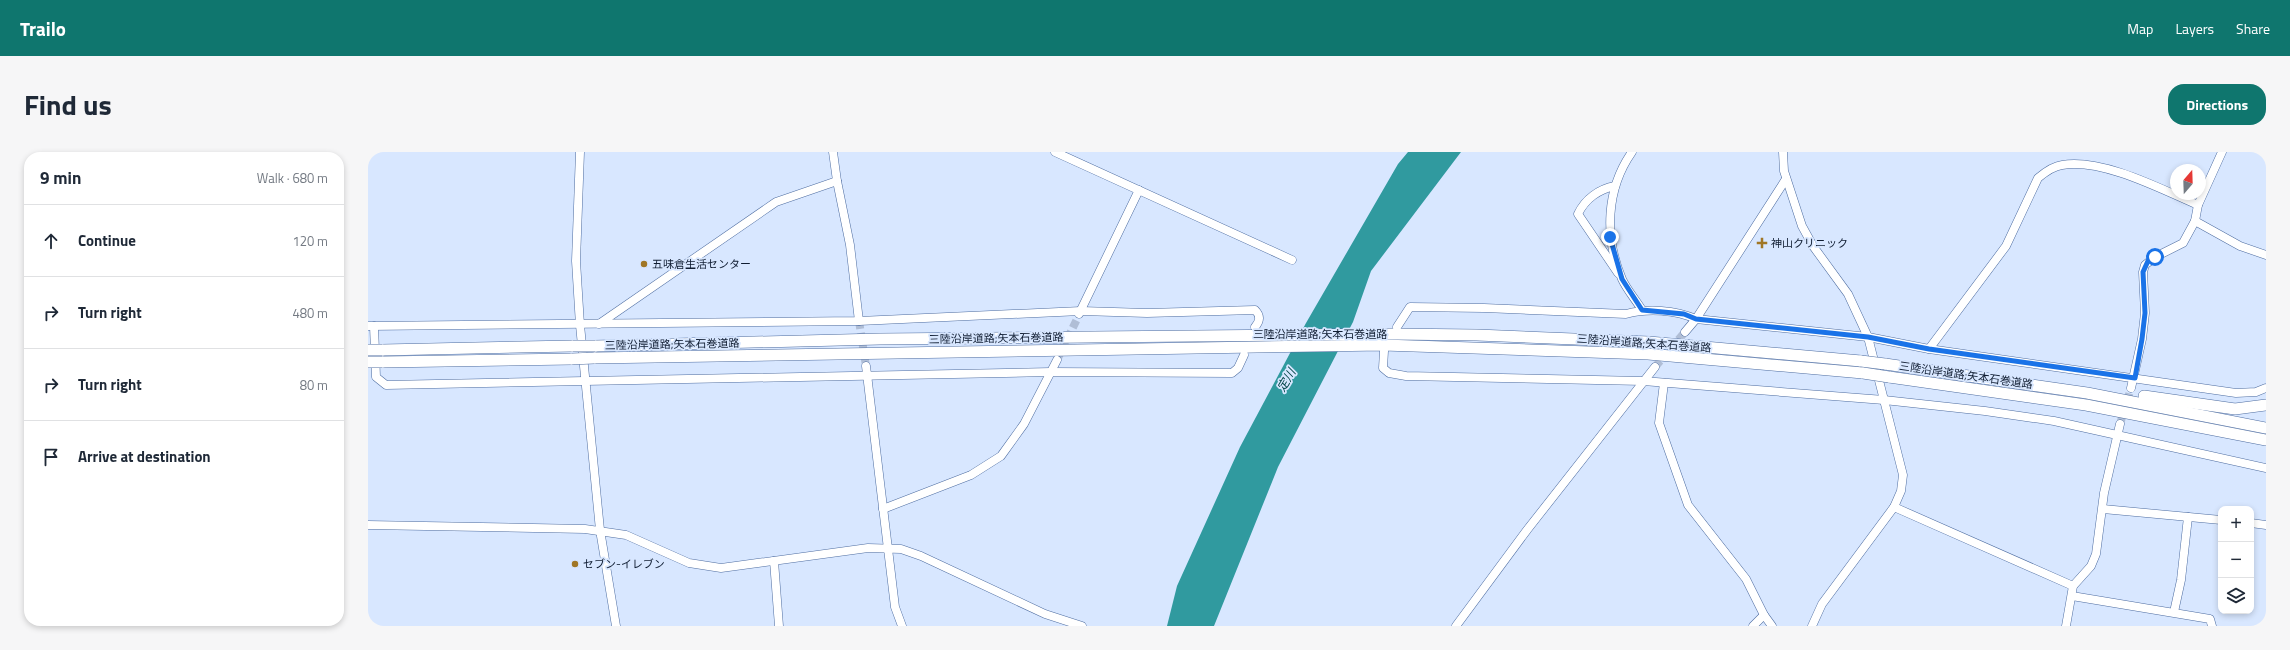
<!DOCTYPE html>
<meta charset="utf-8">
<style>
:root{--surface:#fff;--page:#f6f6f7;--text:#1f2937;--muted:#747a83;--line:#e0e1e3;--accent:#0f766e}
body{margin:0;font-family:"Titillium Web","Noto Sans JP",sans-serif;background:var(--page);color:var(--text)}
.controls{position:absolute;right:12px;bottom:12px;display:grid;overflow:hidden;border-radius:8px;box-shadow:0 2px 6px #0003}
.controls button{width:36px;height:36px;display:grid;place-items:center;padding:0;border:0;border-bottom:1px solid var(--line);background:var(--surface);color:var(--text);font:20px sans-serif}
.compass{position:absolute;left:1802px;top:12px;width:36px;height:36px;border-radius:50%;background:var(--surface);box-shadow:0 2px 6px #0003;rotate:19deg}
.stop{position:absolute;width:12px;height:12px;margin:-9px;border:3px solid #1a73e8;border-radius:50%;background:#fff}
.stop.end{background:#1a73e8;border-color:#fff;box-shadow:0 1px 4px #0008}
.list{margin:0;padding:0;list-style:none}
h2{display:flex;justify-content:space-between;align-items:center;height:52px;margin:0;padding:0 16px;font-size:17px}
h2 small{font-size:13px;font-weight:400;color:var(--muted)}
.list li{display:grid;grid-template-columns:26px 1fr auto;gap:12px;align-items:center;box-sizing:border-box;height:72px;padding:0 16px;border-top:1px solid var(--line)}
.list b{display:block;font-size:15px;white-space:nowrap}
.list em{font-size:13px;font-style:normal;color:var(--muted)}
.icon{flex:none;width:22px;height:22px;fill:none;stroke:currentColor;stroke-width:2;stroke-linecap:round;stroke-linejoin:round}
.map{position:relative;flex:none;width:1898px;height:474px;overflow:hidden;border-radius:16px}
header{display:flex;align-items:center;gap:24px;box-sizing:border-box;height:56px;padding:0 20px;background:var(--accent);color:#fff}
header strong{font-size:19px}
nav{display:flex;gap:22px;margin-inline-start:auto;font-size:14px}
.intro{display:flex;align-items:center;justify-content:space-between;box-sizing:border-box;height:96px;padding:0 24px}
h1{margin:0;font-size:28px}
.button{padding:10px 18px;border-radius:16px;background:var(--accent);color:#fff;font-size:14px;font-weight:700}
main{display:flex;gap:24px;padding:0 24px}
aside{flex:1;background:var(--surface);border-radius:16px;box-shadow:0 2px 6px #0003}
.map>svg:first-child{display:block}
.water{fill:#309a9f}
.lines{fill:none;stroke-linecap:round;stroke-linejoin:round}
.minor-tunnel{stroke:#b0bed6;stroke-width:8;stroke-dasharray:8 4;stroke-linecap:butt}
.minor-casing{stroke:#4e6da1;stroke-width:9}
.highway-casing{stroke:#4e6da1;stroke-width:12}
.minor{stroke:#fff;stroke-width:8}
.highway{stroke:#fff;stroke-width:11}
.highway-bridge-casing{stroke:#4e6da1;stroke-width:12;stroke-linecap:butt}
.highway-bridge{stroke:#fff;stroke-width:11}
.route{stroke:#1a73e8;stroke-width:5}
.poi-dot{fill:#a07625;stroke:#d8e7ff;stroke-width:1.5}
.labels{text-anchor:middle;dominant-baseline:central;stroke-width:3.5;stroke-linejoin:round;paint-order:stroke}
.poi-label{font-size:11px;fill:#0f1c31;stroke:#d8e7ff;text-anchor:start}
.street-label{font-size:11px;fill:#0f1c31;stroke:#d8e7ff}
.water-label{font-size:12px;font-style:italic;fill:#044548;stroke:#d8e7ff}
</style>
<header>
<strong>Trailo</strong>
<nav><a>Map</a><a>Layers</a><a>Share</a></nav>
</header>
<div class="intro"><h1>Find us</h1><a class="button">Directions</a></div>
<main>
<aside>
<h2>9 min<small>Walk · 680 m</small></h2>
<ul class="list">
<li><svg class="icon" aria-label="ahead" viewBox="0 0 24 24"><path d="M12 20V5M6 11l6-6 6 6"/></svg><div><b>Continue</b></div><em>120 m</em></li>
<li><svg class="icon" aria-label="right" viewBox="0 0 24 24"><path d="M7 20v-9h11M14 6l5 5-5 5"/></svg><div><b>Turn right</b></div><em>480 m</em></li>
<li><svg class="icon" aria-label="right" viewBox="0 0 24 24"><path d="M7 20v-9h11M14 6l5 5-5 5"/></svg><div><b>Turn right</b></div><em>80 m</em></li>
<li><svg class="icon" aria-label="arrive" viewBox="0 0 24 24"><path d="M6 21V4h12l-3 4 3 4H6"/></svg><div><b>Arrive at destination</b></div></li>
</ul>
</aside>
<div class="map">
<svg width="1898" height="474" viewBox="0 0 1898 474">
<rect width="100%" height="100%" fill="#d8e7ff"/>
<!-- water -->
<path class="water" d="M1040 0H1093L1003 119 985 170 910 315 846 474H799L809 434 872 295 938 171 1030 12Z"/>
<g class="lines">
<!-- minor-tunnel -->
<g class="minor-tunnel">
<path d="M491 169 498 214"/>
<path d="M689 208 710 165"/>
<path d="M1287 215 1317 180"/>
<path d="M1752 272 1763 236"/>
</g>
<!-- minor casing -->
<g class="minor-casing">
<g id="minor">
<path d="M212 0 208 109 212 173 232 378 248 474"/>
<path d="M465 0 469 29 482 93 491 169"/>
<path d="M687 0 924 108"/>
<path d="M1264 0C1238 37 1236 85 1254 127 1259 138 1268 148 1274 158"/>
<path d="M1415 0 1416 19 1434 74 1445 94 1480 142 1500 185 1535 323 1533 339 1526 355 1454 452 1444 474"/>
<path d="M1247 34C1231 37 1217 47 1210 62L1250 121"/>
<path d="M1827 69 1830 53 1854 0"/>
<path d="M711 162 771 38"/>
<path d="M231 172 408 50 469 29"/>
<path d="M0 174 491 169 713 159 779 161 887 158C893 164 892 169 887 175"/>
<path d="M6 174 8 225 18 233 683 220 864 221 870 216 876 203"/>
<path d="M1029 175 1042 155 1116 156 1258 162C1280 156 1307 158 1328 167L1500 185 1561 197 1868 241 1888 240 1898 236"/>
<path d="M1317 180 1328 167 1418 27"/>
<path d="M1561 197 1638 94 1670 26C1676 21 1686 14 1694 13 1734 6 1793 37 1830 53"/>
<path d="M1016 199 1015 216 1021 221 1038 224 1275 229 1516 248 1617 259 1686 269 1898 316"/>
<path d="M498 214 527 455 534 474"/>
<path d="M1296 231 1291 271 1320 353 1378 427 1396 463 1404 474"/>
<path d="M1763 236 1774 187 1777 161 1775 120 1777 113 1787 105 1815 91 1827 69 1872 94 1898 103"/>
<path d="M1526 355 1705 434"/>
<path d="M515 357 603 323 633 304 656 272 689 208"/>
<path d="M1735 357 1853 368"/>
<path d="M1883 371 1898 373"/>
<path d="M0 373 217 377 258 383 321 411 353 416 500 396 533 397 553 404 677 462 714 474"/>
<path d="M406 409 411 474"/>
<path d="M1704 444 1842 467 1844 474"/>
<path d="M1806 460 1813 428 1820 365"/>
<path d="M1088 474 1159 378 1287 215"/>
<path d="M1385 474 1396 463"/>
<path d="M1698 474 1705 434 1723 414 1728 402 1736 341 1752 272"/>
<path d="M1898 474V473"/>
</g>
</g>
<!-- highway casing -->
<g class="highway-casing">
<g id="highway">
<path d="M227 194 512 187 1022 182 1109 183 1281 190 1493 209"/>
<path d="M14 198 205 194"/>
<path d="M226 206 1015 193 1280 202 1495 221"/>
<path d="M14 210 204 207"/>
<path d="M1517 212 1719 241 1898 276"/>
<path d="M1521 225 1718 253 1898 288"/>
<path d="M1776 244 1867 257 1898 253"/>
</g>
</g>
<!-- minor -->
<use href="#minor" class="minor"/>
<!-- highway -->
<use href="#highway" class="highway"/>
<!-- highway-bridge casing -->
<g class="highway-bridge-casing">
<g id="highway-bridge">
<path d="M205 194H227"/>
<path d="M0 198H14"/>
<path d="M204 207 226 206"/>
<path d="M1493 209 1517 212"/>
<path d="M0 210H14"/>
<path d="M1495 221 1521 225"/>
</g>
</g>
<!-- highway-bridge -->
<use href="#highway-bridge" class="highway-bridge"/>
</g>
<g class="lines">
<!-- route -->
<path class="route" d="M1242 85 1254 127 1274 158 1316 162 1328 167 1500 185 1561 197 1767 226 1774 187 1777 161 1775 120 1780 109 1787 105"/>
</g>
<!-- markers -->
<g class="poi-dot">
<path d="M1392 85h4v4h4v4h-4v4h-4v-4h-4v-4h4z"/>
<circle cx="276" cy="112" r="4"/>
<circle cx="207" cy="412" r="4"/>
</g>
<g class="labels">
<!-- poi labels -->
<g class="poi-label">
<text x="1403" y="91">神山クリニック</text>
<text x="284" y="112">五味倉生活センター</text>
<text x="215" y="412">セブン-イレブン</text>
</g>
<!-- street labels -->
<g class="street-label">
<text x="952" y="182">三陸沿岸道路;矢本石巻道路</text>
<text transform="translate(628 186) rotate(-1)">三陸沿岸道路;矢本石巻道路</text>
<text transform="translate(1276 191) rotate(4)">三陸沿岸道路;矢本石巻道路</text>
<text transform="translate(304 192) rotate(-1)">三陸沿岸道路;矢本石巻道路</text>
<text transform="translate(1598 223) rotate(8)">三陸沿岸道路;矢本石巻道路</text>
</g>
<!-- water labels -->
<g class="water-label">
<text transform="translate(918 228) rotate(-59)">定川</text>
</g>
</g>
</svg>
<div class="controls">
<button>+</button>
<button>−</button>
<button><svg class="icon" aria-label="layers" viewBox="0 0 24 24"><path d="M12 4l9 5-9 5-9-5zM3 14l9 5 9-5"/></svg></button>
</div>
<svg class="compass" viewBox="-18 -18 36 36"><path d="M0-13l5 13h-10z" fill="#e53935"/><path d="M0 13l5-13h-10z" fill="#747a83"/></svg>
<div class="stop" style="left:1787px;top:105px"></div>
<div class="stop end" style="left:1242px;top:85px"></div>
</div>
</main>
